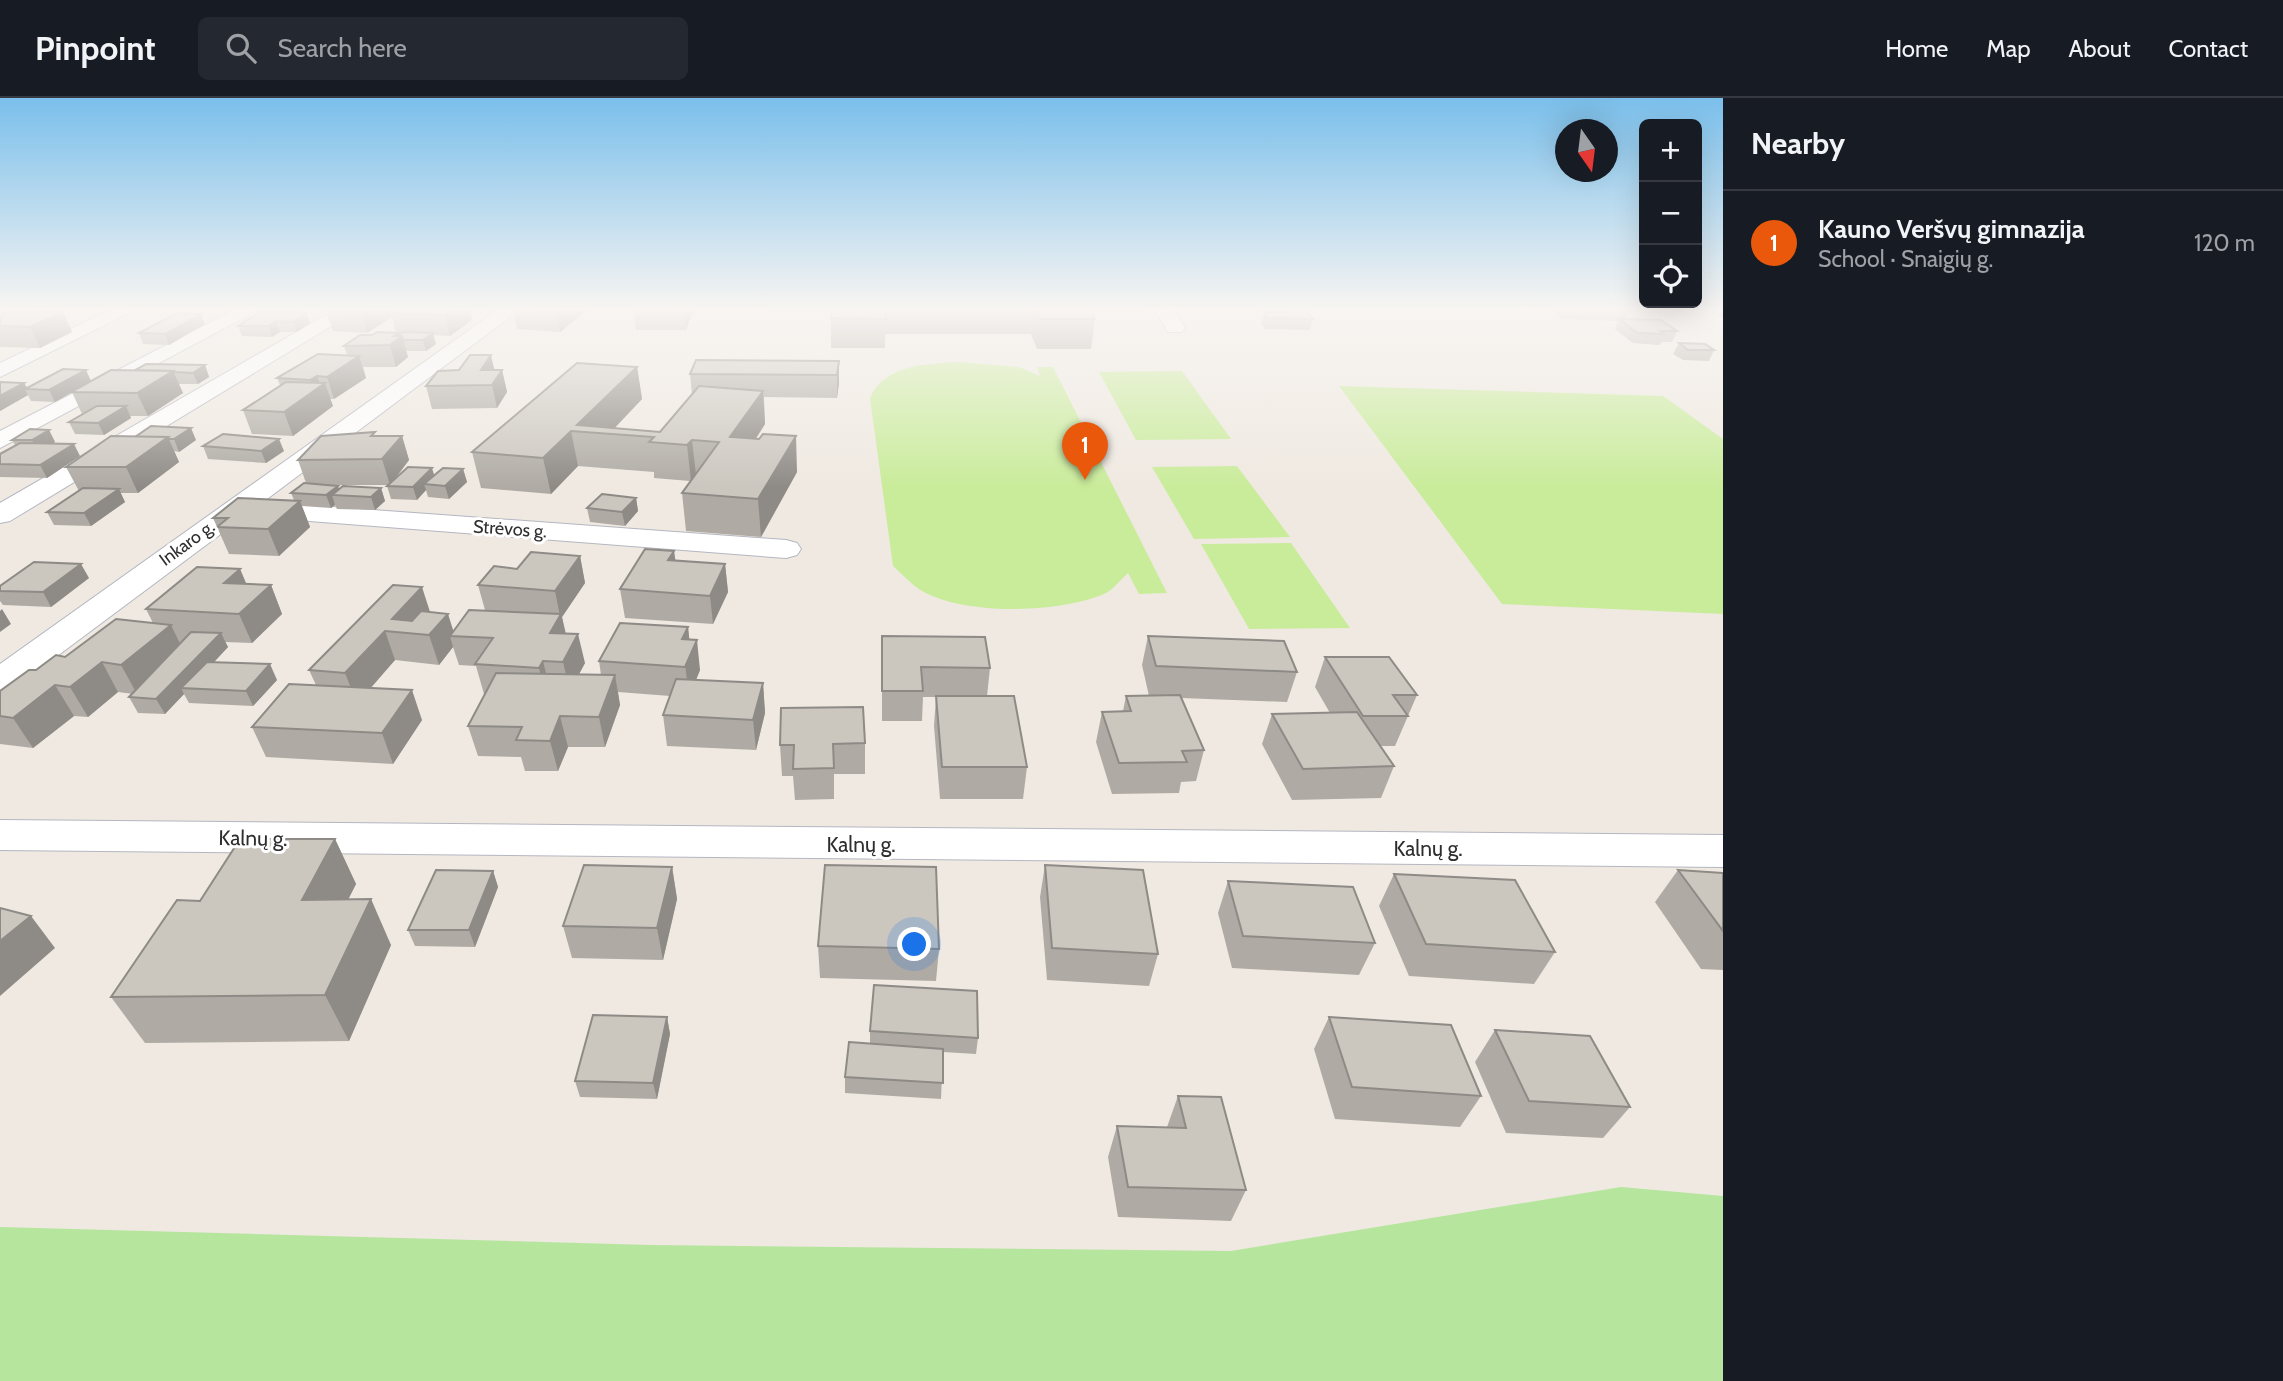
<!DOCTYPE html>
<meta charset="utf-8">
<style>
:root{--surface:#171b24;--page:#242831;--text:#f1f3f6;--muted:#9ea1a6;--line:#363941;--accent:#ea580c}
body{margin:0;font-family:Cabin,sans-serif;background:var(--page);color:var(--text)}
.controls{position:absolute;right:21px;top:21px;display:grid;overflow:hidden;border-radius:10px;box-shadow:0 7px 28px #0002}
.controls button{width:63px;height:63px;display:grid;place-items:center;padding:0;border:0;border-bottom:2px solid var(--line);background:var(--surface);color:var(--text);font:35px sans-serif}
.compass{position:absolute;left:1555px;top:21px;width:63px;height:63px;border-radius:50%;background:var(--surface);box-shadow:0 7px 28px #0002;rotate:166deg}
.you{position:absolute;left:915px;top:847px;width:24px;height:24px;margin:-18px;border:5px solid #fff;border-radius:50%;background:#1a73e8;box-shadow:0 0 0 10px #1a73e833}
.badge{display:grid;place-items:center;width:46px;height:46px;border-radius:50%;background:var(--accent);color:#fff;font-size:23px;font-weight:700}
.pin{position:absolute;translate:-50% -58px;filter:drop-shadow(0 2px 4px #0008)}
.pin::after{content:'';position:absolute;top:37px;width:24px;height:21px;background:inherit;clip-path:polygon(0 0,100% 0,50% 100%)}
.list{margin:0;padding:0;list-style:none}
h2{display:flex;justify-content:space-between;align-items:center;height:91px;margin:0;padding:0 28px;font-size:30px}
h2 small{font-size:23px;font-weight:400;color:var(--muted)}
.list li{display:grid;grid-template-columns:46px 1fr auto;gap:21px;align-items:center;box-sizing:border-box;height:105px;padding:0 28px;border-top:2px solid var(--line)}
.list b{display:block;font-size:26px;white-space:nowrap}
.list p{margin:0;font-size:23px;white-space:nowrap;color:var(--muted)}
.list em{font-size:23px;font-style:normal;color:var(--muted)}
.icon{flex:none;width:38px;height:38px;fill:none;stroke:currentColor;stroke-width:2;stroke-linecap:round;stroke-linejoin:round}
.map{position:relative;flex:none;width:1723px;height:1283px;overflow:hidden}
header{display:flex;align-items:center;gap:42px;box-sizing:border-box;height:98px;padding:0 35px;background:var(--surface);border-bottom:2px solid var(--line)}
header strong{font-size:33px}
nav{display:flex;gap:38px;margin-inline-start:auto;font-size:24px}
.search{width:490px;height:63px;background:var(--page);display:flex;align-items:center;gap:18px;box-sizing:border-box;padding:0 24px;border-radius:10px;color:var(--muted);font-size:26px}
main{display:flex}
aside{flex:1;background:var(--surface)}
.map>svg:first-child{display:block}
.green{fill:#b6e59e}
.pitch{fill:#c9ec9a}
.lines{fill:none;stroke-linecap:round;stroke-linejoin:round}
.street-casing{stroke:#b4b7c1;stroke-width:2}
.street{fill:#fff;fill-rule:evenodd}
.wall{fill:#afaba4}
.shaded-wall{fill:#8e8b86}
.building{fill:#cbc7bf;stroke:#8e8b86;stroke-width:2}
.labels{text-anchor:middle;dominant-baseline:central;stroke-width:6;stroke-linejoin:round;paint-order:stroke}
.far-street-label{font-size:18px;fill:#2e2e2e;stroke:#fff}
.street-label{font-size:21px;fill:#2e2e2e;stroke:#fff}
</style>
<header>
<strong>Pinpoint</strong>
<div class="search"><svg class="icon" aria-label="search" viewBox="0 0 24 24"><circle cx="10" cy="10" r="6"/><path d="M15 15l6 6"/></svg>Search here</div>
<nav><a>Home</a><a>Map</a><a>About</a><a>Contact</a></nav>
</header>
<main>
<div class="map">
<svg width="1723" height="1283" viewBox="0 0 1723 1283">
<rect width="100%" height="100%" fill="#efe9e1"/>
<!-- green -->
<path class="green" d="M1621 1089 1723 1098V1283H0V1129L651 1147 1231 1153Z"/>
<!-- pitch -->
<g class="pitch">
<path d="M959 264 1019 269 1040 278 1037 269H1053L1167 495 1139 496 1128 475C1121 481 1113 492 1104 496 1059 515 966 518 922 493 912 487 902 476 893 468L870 300C885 266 926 266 959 264Z"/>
<path d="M1182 273 1231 341 1136 342 1099 274Z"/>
<path d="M1339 288 1663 298 1723 341V516L1502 506Z"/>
<path d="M1237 368 1290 439 1194 441 1152 369Z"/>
<path d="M1291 445 1350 530 1249 531 1201 446Z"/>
</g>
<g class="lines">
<!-- street casing -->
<g class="street-casing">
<g id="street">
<path d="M114 210H139L0 279V265Z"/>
<path d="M238 210H262L0 350V333Z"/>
<path d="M338 210H361L10 423 0 425V405Z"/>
<path d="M500 210H522L263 404 786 442 797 445 801 451 797 457 786 460 245 418 13 591 0 594V566Z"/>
<path d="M1154 210H1173L1185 230 1182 234H1168Z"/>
<path d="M0 722 1723 737V769L0 752Z"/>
</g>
</g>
<!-- street -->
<use href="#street" class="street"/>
</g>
<!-- wall -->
<g class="wall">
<path d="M0 210H49L50 212 46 213 63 214 72 234 40 250 0 249V217L3 216Z"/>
<path d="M331 210H393L394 213 398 210H469L472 222 450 238 433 237 436 246 426 253H406L408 259 396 269H363L366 280 334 301H330L333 308 293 338 252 336 243 312 280 287 277 280 347 257 344 248 396 235 392 219 367 235 333 233 326 213Z"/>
<path d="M634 210H694L686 232H636L633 212Z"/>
<path d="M762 210H1139L1138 213H1091L1095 221 1091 251H1037L1031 236H885V250H831V213L763 212Z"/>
<path d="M1282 210 1313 221 1310 232 1265 231 1261 225 1264 214 1281 215Z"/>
<path d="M1550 210H1629L1625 221 1677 233 1672 244H1661L1660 247 1633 245 1615 231 1618 223 1562 221Z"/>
<path d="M1703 210H1723V219H1718Z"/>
<path d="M513 211 587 212 560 234 517 231Z"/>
<path d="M306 215 310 225 297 234H280L272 239 242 238 238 228Z"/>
<path d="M205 226 169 247 143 246 139 235Z"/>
<path d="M1679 245 1714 252 1709 263 1683 262 1673 256Z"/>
<path d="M839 263V285L837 300 764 299 765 326 756 341 797 374 761 439 686 433 682 395 690 383 654 380V374L578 368 551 396 481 390 472 354 637 269 642 301 614 330 660 334 692 296 690 276Z"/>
<path d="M205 267 209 279 198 286H179L183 295 148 318H130L131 320 104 337 75 336 69 324 82 316 72 294 55 304 31 303 28 297 0 313V284L27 290 91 283 135 272Z"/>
<path d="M495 272H502L507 294 497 310 432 311 426 288Z"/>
<path d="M49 332 55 344 53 345 80 358 47 380 0 379V356L15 347 12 342Z"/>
<path d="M111 338 196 342 179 354 174 353 179 364 138 395H120L125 404 91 428 54 427 47 414 79 393 66 369Z"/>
<path d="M376 338H402L409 362 395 381 435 377 463 371 467 384 449 401 428 399 426 392 417 402 391 401 387 388 389 387H329L339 391 381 390 385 403 375 412 337 411 335 407 331 410 302 408 310 429 279 458 229 456 213 420 294 402 291 395 306 385 298 362Z"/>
<path d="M203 348 284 353 266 365 208 361Z"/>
<path d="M636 400 638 413 625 428 590 424 587 410Z"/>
<path d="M674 453 675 463 725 466 728 494 713 526 625 520 620 491Z"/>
<path d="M580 458 585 485 562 519 565 535 585 565 579 576 601 577 599 563 688 529 689 542 700 572 696 582 763 585 765 615 756 652 667 648 663 617 670 598 618 594 620 607 605 649H568L558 673H525L521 659 478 658 468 628 485 596H484L476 568 459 567 453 549 439 567 395 562 371 590 422 622 393 666 266 659 252 629 316 587 309 572 393 487 453 533 485 512 478 487 517 471Z"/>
<path d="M240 471 246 486 271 487 282 516 252 545 225 544 228 549 214 564 277 582 253 608 189 605 184 596 165 616 138 615 129 599 133 596 118 594 88 619 74 618 33 650 0 646V593L36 572 65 559 153 525 146 511Z"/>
<path d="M89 480 51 509 3 507 0 503V488Z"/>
<path d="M882 538 990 570 987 598 1027 669 1023 701H940L934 628 936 599H923L922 623H882Z"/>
<path d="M1148 538 1297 574 1287 604 1181 600 1204 652 1196 683 1181 684 1179 695 1112 696 1096 644 1102 614 1123 613 1126 598H1149L1142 567Z"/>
<path d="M1325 559 1417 597 1395 648H1380L1394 668 1381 700 1292 702 1262 646 1272 616 1330 615 1315 589Z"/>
<path d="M865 645V676H834V701L795 702 793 678H782L780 647Z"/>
<path d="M335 741 356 786 348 801 391 847 349 943 145 945 111 899 200 803Z"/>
<path d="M1045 767 1158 856 1149 888 1047 882 1040 799Z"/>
<path d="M672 769 677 801 663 862 572 860 563 828Z"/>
<path d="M1678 772 1723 775V872L1701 871 1655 804Z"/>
<path d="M493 773 498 789 475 849 415 848 408 832Z"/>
<path d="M1394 776 1555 854 1534 886 1409 878 1379 808Z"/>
<path d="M1228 783 1375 845 1359 877 1232 870 1218 815Z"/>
<path d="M818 848 939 851 936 883 820 880Z"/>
<path d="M667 919 670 936 657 1001 580 999 575 983Z"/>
<path d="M1329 919 1481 998 1460 1029 1335 1021 1314 951Z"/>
<path d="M1495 932 1630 1009 1603 1040 1506 1035 1475 964Z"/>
<path d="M870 933 978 940 976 956 943 954 941 1001 845 995V979L870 946Z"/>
<path d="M1178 998 1246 1092 1231 1123 1118 1119 1108 1059 1117 1028 1167 1029Z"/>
</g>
<!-- shaded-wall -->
<g class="shaded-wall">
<path d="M28 210H49L50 212 32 219Z"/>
<path d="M368 210H393L394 215H391L392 219 367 235 361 214Z"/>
<path d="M454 210H469L472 222 450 238 445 217Z"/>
<path d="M561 210H587V212L560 234 556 214Z"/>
<path d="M684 210H694L686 232 684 212Z"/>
<path d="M63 214 72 234 40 250 30 229Z"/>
<path d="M306 215 310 225 297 234 293 224Z"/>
<path d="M201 216 205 226 169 247 165 236Z"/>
<path d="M276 223 280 234 272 239 269 228Z"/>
<path d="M399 235 400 240 402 238 408 259 396 269 390 247 394 238Z"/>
<path d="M433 235 436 246 426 253 423 242Z"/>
<path d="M491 257 496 279 481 272Z"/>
<path d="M359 258 366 280 334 301 327 279Z"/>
<path d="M839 263V285L837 300V277Z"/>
<path d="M205 267 209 279 198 286 193 275Z"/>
<path d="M637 269 642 301 609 336 577 327Z"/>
<path d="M86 272 91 283 55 304 49 292Z"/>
<path d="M502 272 507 294 497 310 492 287Z"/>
<path d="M173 273 183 295 148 318 137 295Z"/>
<path d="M317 278 321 288 325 285 333 308 293 338 284 314 314 293 310 282Z"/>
<path d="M24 285 28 291H25L28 297 0 313V298Z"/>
<path d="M763 293 765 326 733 374 730 339Z"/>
<path d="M126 308 131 320 104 337 98 325Z"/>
<path d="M191 330 196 342 179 354 174 341Z"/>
<path d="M49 332 55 344 38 355 32 342Z"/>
<path d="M571 333 578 368 551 396 543 360Z"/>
<path d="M402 338 409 362 390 387 382 361Z"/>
<path d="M796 338 797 374 761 439 758 401Z"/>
<path d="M168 339 179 364 138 395 126 369Z"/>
<path d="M279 341 284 353 266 365 261 353Z"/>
<path d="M692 342 696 377 691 383 687 347Z"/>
<path d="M74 346 80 358 47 380 40 367Z"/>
<path d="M432 370 436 383 424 386 426 392 417 402 413 389Z"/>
<path d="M463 371 467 384 449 401 445 388Z"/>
<path d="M338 388 342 398 332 397 335 407 331 410 326 397Z"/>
<path d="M381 390 385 403 375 412 371 399Z"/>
<path d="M119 391 125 404 91 428 84 415Z"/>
<path d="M636 400 638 413 625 428 622 414Z"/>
<path d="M300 403 310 429 279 458 268 431Z"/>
<path d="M674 453 678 480 668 462Z"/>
<path d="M580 458 585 485 562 519 568 545 557 564 550 535 560 518 555 493Z"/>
<path d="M81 466 89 480 51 509 43 494Z"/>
<path d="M725 466 728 494 713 526 710 498Z"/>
<path d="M240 471 252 499 224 485Z"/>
<path d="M271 487 282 516 252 545 239 516Z"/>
<path d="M422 489 431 517 415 536 392 521Z"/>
<path d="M2 511 11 526 0 534V513Z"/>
<path d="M448 516 455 538H450L453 549 439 567 429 537Z"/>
<path d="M171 527 185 556 137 596 121 567Z"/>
<path d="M688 529 691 556 697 542 700 572 689 599 682 541Z"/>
<path d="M385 533 395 562 357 605 345 575Z"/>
<path d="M221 535 228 549 190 590H181L184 596 165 616 156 601Z"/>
<path d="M578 536 585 565 570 593 563 564Z"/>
<path d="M543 563 550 592 546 599 539 570Z"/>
<path d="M102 564 118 594 88 619 70 589Z"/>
<path d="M270 566 277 582 253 608 246 593Z"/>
<path d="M615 577 620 607 605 649 599 619Z"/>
<path d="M763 585 765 615 756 652 753 622Z"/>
<path d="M55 587 74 618 33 650 13 620Z"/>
<path d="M412 592 422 622 393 666 382 635Z"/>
<path d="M560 618 568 649 558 673 550 643Z"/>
<path d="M335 741 356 786 325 848 302 802Z"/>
<path d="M672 769 677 801 663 862 657 830Z"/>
<path d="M493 773 498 789 475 849 469 832Z"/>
<path d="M371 801 391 847 349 943 325 897Z"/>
<path d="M31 818 55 850 0 898V843Z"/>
<path d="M667 919 670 936 657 1001 653 985Z"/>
</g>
<!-- building -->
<g class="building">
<path d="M331 210H368L361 214 326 213Z"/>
<path d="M398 210H454L445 217 391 215Z"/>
<path d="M514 210H561L556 214 513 211Z"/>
<path d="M634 210H684V212H633Z"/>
<path d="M832 210H885L886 221 831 220Z"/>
<path d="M1035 210H1089L1095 221H1040Z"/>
<path d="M1282 210 1305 211 1313 221 1267 220 1264 214 1286 215Z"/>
<path d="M11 213 63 214 30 229 0 228V217Z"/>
<path d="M262 213 306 215 293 224 276 223 269 228H238Z"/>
<path d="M177 215 201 216 165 236 139 235Z"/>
<path d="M1619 221 1661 222 1677 233H1660L1665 236 1638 235Z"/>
<path d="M377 234 399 235 394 238H402L390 247 344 248 360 237H372Z"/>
<path d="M404 234 433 235 423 242H403L402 238H400L399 236Z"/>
<path d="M1679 245 1705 246 1714 252H1688Z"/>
<path d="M318 256 359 258 327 279 317 278 310 282 277 280Z"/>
<path d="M470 257H491L481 272H502L492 287 426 288 438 273 459 272Z"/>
<path d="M696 262 839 263 837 277 690 276Z"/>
<path d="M577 265 637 269 577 327 660 334 699 288 763 293 730 339 759 341 763 336 796 338 758 401 682 395 719 344 692 342 687 347 649 344 654 339 571 333 543 360 472 354Z"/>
<path d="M146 266 205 267 193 275 174 274 173 273 135 272Z"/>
<path d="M63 271 86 272 49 292 25 291Z"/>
<path d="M111 272 173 273 137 295 71 294Z"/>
<path d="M0 284 24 285 0 298Z"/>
<path d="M286 284 325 285 284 314 243 312Z"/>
<path d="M97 308H126L98 325 69 324Z"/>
<path d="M151 328 191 330 174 341H169L168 339H135Z"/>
<path d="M30 331 49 332 32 342H12Z"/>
<path d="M375 334 371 338H402L382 361 298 362 321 338Z"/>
<path d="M223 336 279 341 261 353 203 348Z"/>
<path d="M111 338 168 339 126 369H66Z"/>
<path d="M20 345 74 346 40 367 0 366V356Z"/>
<path d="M408 369 432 370 413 389 387 388Z"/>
<path d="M443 370 463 371 445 388 424 386Z"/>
<path d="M304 385 338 388 326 397 291 395Z"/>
<path d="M343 388 381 390 371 399 332 397Z"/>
<path d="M83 390 119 391 84 415 47 414Z"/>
<path d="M602 396 636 400 622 414 587 410Z"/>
<path d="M238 400 300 403 268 431 217 429 228 420H213Z"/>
<path d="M645 451 674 453 668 462 725 466 710 498 620 491Z"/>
<path d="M531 454 580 458 555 493 478 487 494 468 517 471Z"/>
<path d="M34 464 81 466 43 494 0 493V488Z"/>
<path d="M197 469 240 471 224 485 271 487 239 516 146 511Z"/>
<path d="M393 487 422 489 392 521 412 523 421 513 448 516 429 537 385 533 345 575 309 572Z"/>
<path d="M469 512 561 516 550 535 578 536 563 564 543 563 539 570 475 566 493 540 450 538Z"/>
<path d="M116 521 171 527 121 567 102 564 70 589 55 587 13 620 0 618V593L29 572H36L56 557 65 559Z"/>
<path d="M620 525 688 529 682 541 697 542 685 569 599 563Z"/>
<path d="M191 534 221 535 156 601 129 599Z"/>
<path d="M882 538 985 539 990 570 921 569 923 593H882Z"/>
<path d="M1148 538 1284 543 1297 574 1156 568Z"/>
<path d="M1325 559H1389L1417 597H1393L1408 618H1363Z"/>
<path d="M207 564 270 566 246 593 181 590Z"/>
<path d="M496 575 615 577 599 619 560 618 550 643 516 642 522 629 468 628Z"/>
<path d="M676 581 763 585 753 622 663 617Z"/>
<path d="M289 586 412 592 382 635 252 629Z"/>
<path d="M1180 597 1204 652 1182 653 1187 664 1119 665 1102 614 1131 613 1126 598Z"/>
<path d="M936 598H1014L1027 669H942Z"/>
<path d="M863 609 865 645 833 646 834 670 793 671 794 647H780L781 610Z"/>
<path d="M1357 614 1394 668 1303 671 1272 616Z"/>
<path d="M240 741H335L302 802 371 801 325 897 111 899 177 802 200 803Z"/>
<path d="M584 767 672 769 657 830 563 828Z"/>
<path d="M825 767 936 769 939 851 818 848Z"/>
<path d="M1045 767 1143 772 1158 856 1052 850Z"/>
<path d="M436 772 493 773 469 832H408Z"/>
<path d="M1678 772 1723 775V833Z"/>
<path d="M1394 776 1515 782 1555 854 1426 846Z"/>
<path d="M1228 783 1353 789 1375 845 1243 838Z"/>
<path d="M0 810 31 818 0 843Z"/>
<path d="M874 887 977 893 978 940 870 933Z"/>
<path d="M593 917 667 919 653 985 575 983Z"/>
<path d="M1329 919 1451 927 1481 998 1352 989Z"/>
<path d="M1495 932 1590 938 1630 1009 1529 1003Z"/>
<path d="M849 944 943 951V985L845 979Z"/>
<path d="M1178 998 1221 999 1246 1092 1128 1089 1117 1028 1186 1030Z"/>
</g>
<!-- sky -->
<linearGradient id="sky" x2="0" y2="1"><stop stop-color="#7abfeb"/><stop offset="0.54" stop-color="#f8f5f2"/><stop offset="1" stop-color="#f8f5f2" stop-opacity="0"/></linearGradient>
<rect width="1723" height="390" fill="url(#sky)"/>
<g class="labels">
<!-- far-street labels -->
<g class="far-street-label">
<text transform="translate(510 431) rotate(4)">Strėvos g.</text>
<text transform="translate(187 445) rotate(-36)">Inkaro g.</text>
</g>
<!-- street labels -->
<g class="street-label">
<text transform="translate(253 740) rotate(1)">Kalnų g.</text>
<text x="861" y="746">Kalnų g.</text>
<text x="1428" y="750">Kalnų g.</text>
</g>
</g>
</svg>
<div class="controls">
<button>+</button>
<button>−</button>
<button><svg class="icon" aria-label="locate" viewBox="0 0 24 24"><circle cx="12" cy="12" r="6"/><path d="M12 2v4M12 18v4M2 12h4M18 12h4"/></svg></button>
</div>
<svg class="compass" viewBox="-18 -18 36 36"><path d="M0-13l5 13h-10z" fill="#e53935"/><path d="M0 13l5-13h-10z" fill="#9ea1a6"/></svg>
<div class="you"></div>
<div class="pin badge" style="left:1085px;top:382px">1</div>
</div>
<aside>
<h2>Nearby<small></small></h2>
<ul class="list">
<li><span class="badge">1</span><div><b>Kauno Veršvų gimnazija</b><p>School · Snaigių g.</p></div><em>120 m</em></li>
</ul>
</aside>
</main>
